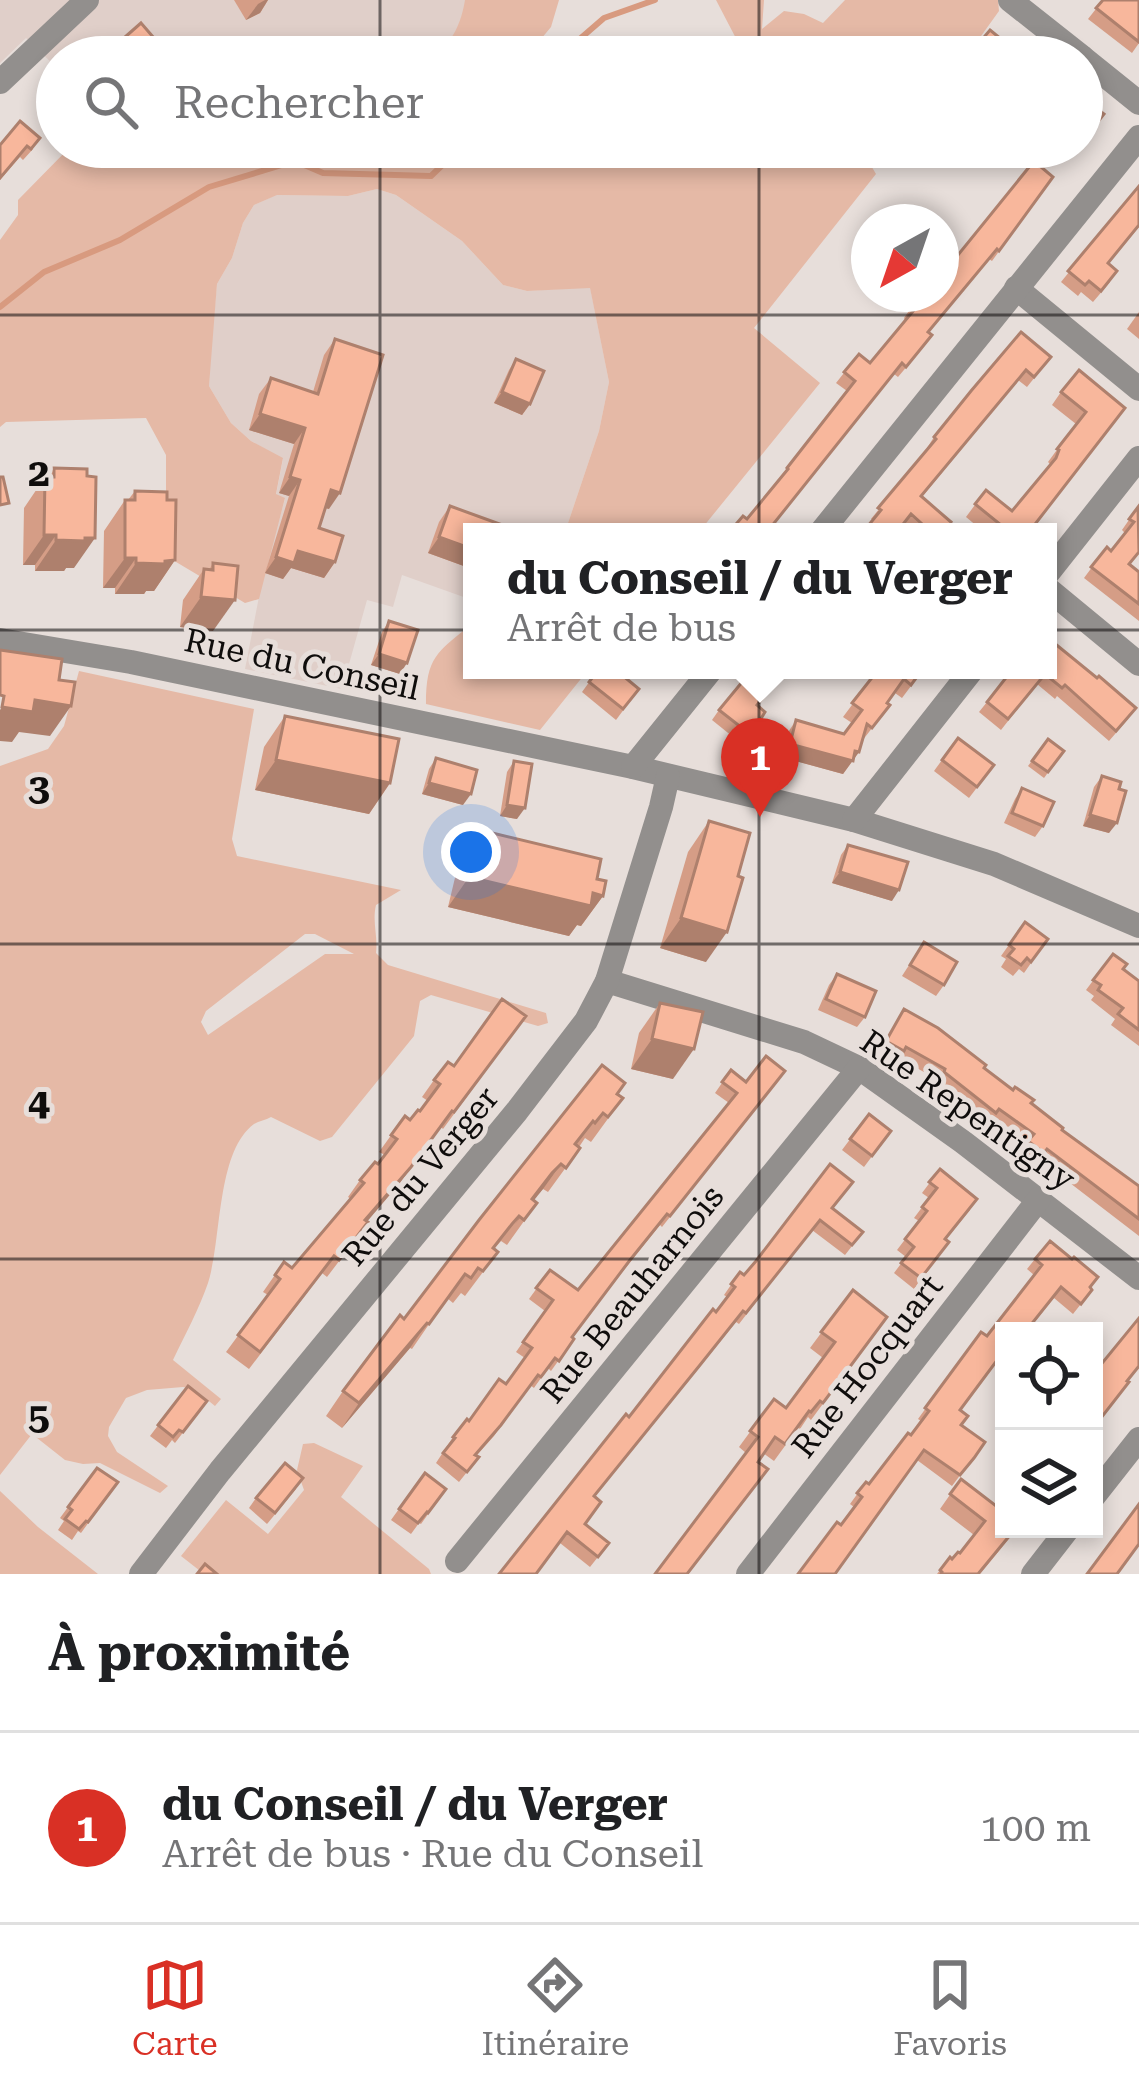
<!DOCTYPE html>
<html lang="fr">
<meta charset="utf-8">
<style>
:root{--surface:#fff;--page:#f2f2f2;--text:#202124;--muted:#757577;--line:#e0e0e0;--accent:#d93025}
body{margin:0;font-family:"Roboto Serif",serif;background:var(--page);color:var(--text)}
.controls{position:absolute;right:36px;bottom:36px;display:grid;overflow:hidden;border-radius:0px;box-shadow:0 6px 18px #0003}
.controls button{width:108px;height:108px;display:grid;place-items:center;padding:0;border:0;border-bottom:3px solid var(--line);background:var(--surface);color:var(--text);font:60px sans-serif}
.compass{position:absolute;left:851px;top:204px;width:108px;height:108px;border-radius:50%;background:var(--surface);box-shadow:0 6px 18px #0003;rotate:220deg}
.you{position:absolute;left:471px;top:852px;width:42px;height:42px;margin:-30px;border:9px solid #fff;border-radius:50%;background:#1a73e8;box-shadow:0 0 0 18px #1a73e833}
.badge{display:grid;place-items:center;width:78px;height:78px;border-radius:50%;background:var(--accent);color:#fff;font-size:39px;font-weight:700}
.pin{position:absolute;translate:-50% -99px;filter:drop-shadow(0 3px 6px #0008)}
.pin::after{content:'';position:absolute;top:63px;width:42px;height:36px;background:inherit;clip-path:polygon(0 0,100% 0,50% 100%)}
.popup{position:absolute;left:463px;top:523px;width:594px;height:156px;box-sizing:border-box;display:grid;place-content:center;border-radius:0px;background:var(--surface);filter:drop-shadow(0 3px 9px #0005);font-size:39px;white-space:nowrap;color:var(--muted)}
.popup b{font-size:45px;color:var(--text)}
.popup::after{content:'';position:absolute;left:50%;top:100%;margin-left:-24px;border:24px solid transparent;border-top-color:var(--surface)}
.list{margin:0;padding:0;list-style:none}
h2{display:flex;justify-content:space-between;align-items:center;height:156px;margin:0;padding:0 48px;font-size:51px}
h2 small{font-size:39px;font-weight:400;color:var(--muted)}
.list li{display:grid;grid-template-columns:78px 1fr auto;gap:36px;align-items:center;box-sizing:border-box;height:192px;padding:0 48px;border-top:3px solid var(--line)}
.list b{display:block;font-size:45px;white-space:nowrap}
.list p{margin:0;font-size:39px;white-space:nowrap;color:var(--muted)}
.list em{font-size:39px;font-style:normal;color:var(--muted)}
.icon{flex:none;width:66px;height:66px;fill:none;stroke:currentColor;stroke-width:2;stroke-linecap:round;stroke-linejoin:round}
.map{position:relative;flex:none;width:1139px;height:1574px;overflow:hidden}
.search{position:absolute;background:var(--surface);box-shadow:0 6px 18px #0003;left:36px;right:36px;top:36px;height:132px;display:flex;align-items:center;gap:30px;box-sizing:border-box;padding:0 42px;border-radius:66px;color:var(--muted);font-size:45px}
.sheet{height:348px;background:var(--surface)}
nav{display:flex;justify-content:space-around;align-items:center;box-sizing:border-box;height:168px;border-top:3px solid var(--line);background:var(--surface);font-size:33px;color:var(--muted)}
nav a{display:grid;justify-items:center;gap:6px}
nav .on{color:var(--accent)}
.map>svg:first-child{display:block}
.built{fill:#e0cfc9}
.green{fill:#e5b9a6;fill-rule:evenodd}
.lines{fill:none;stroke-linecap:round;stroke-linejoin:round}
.stream{stroke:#d89a7f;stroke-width:6}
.minor{stroke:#928f8d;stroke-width:24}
.wall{fill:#d59d86}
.shaded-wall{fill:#ae806d}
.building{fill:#f8b79c;stroke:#ae806d;stroke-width:3}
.grid{fill:none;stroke:#0f0d0c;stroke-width:3;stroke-opacity:0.55}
.labels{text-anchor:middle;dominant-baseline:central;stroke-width:10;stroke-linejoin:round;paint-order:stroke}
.street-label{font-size:33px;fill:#0f0d0c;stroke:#e7deda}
.grid-label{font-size:39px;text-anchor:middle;font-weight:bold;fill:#0f0d0c;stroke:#e7deda;stroke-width:10;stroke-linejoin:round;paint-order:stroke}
</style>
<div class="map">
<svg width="1139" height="1574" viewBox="0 0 1139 1574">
<rect width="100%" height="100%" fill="#e7deda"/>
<!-- built -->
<g class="built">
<path d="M0 0H475L489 57H57V68L26 38 0 63Z"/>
<path d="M377 189 396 195 462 241 503 285 527 291 590 287 609 382 599 431 565 532H472V600L402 575 393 607 367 600 342 689 245 669 263 576 285 499 276 495 283 459 251 441 231 423 209 386 210 360 217 284 232 258 243 223 254 205 276 195 348 196Z"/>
</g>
<!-- green -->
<g class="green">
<path d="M465 0H559L551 27 526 57H435C453 40 461 24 465 0Z"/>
<path d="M716 0H764L762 29 784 11 804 14 823 23 845 0H998L999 11 966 57H906L882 48 873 49 868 57H735L741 48Z"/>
<path d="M70 147H163L168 151 176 147H469L473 163 491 162 512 147H860L876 174 754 328 820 383 699 532H565L599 431 609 382 590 288 527 291 503 285 462 241 396 195 377 189 348 196 277 195 254 205 243 223 232 258 217 284 209 386 231 423 251 441 283 458 276 494 285 498 259 599 245 603 166 556V455L146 418 6 422 0 427V240L18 215V200Z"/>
<path d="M472 624V670H588L540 730 426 704C426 657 437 652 472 624Z"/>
<path d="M79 671 254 709 232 839 237 856 401 890 376 905C372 922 378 935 376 953L388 965 546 1013 548 1023 538 1026 431 995 420 1001 414 1036 332 1137 320 1141 271 1117C266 1120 259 1121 254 1124 216 1152 222 1240 208 1283 199 1309 185 1335 173 1360L221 1399 215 1406 194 1389 183 1387 147 1390 126 1398 109 1427 108 1436 117 1452 168 1486 160 1493 100 1463 83 1464 65 1460 32 1434 0 1475V766L48 749 64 726ZM305 934H315L354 954H325L208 1035 201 1022 206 1011Z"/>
<path d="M314 1443 363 1466 341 1497 429 1569 431 1574H204L181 1556 226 1500 268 1534 304 1490 297 1470 303 1444Z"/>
<path d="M0 1491 38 1527 98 1574H0Z"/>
</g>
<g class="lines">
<!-- stream -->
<g class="stream">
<path d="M559 57 604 18 655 0"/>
<path d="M0 307 44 272 120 240 209 187 295 161 323 173 431 176 461 147"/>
</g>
<!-- minor -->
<g class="minor">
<path d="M1010 0 1082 57"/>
<path d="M1082 57 1139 103"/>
<path d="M0 82 87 0"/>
<path d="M1016 288 1139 389"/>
<path d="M821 532 1139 137"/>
<path d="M1048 573 1139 458"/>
<path d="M1048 589 1139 664"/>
<path d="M0 640 131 662 633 767 854 820 994 864 1139 926"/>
<path d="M633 767 711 670"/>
<path d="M854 820 972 670"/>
<path d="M607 981 804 1042 859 1068 963 1142 1139 1278"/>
<path d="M1094 1496 1139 1439"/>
<path d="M457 1561 859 1068"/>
<path d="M141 1574 220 1471 517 1111 586 1021 607 981 661 807 668 776"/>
<path d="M748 1574 1039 1199"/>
<path d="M1033 1574 1068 1529"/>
</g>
</g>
<!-- wall -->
<g class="wall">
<path d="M234 0H268L260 13 246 20Z"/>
<path d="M1103 0H1139V43L1132 53 1088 19Z"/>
<path d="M20 121 33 149 23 160 20 157 0 180V145Z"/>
<path d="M1053 177 992 261 989 259 929 332 932 335 925 345 898 377 894 374 768 532H729L743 516 747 519 780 479 787 468 847 391 836 383 859 354 870 363 905 320 904 318 911 308Z"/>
<path d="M1139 186V227L1108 264 1110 282 1093 302 1081 292 1078 296 1061 282Z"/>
<path d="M1139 312V339L1127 329Z"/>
<path d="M335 339 329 509 325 508 319 528 335 562 324 578 291 568 283 579 265 573 289 496 279 493 294 444 249 430 259 394 271 378 313 392 324 355Z"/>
<path d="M1051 357 1027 387 1018 380 922 497 951 522 944 532H912L904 525 871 519 928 449 927 448 934 437 971 391Z"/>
<path d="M516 359 530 404 522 415 494 403 509 370Z"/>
<path d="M1061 392 1125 408 1030 532H984L966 517 986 490 1012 511 1050 464 1048 462 1076 424 1052 405Z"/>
<path d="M54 468 74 568H66L64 571H35V565H23L24 508 45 477H48Z"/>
<path d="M135 491 167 500 175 560 154 591H146L144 594H115V588H103L104 531 125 500H128Z"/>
<path d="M450 506 472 532V569L428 553 439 522Z"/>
<path d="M1138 507 1130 565 1139 572V621L1084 578 1107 547 1111 551 1125 533 1122 530Z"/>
<path d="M213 563V631L180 627 183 600 204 569 209 570Z"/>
<path d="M389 621 400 674 371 665 382 632Z"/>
<path d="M598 670 639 689 616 720 582 692Z"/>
<path d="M878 670H923L902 698 895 693 887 703 890 705 862 741 859 752 843 774 781 757 787 734 796 720 844 734 852 723 843 717Z"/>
<path d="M1048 670 1128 719 1109 741 1057 696 1055 699 1037 684 1001 730 979 712 987 702Z"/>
<path d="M757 706 765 712 743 745 712 720 719 710Z"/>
<path d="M285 716 390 783 369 814 255 790 264 747Z"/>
<path d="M958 738 994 765 969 798 934 771Z"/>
<path d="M1048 739 1064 751 1044 778 1028 766Z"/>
<path d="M436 758 463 805 422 794 429 769Z"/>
<path d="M514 761 517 819 500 816 507 772Z"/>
<path d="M1102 776 1119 789 1109 833 1083 826 1094 787Z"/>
<path d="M1022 788 1043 826 1035 837 1004 823 1015 799Z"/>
<path d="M709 821 706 962 660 948 688 852Z"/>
<path d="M480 830 597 879 603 896 581 926 577 925 569 936 448 907 459 861Z"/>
<path d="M848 845 892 901 832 883 841 855Z"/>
<path d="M1025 922 1048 939 1024 973 1019 969 1013 976 1001 967 1006 959 1001 956Z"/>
<path d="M924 942 944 985 936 996 902 976Z"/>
<path d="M1113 954 1123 969 1139 981V1046L1111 1025 1115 1019 1091 1000 1094 996 1086 990Z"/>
<path d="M837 974 865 1017 857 1027 818 1010 829 985Z"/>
<path d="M660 1003 673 1079 631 1069 639 1033Z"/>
<path d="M904 1009 1031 1103 1062 1130 1139 1186V1236L1040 1160 1036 1164 1021 1152 1026 1144 992 1120 989 1124 936 1082 938 1080 899 1058 896 1062 878 1052Z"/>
<path d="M526 1016 443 1129 441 1127 399 1184 367 1221 356 1239 327 1277 322 1273 249 1369 226 1352 268 1295 263 1292 284 1262 292 1268 351 1199 348 1197 360 1180 378 1164 385 1155 379 1152 405 1116 410 1120 428 1101 422 1097 434 1080Z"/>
<path d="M731 1070 746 1082 778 1081 662 1227 660 1225 623 1271 572 1337 574 1339 551 1371 548 1368 534 1388 530 1385 494 1436 477 1455 479 1457 459 1482 436 1463 453 1437 506 1384 525 1358 516 1352 545 1311 529 1299 550 1270 578 1290 729 1103 715 1093Z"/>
<path d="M617 1094 623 1098 591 1142 585 1138 579 1147 580 1148 548 1192 543 1189 533 1200 537 1203 507 1245 501 1241 494 1249 498 1252 465 1296 461 1293 453 1303 447 1298 412 1349 410 1348 342 1428 326 1416 343 1391 404 1319Z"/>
<path d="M869 1114 891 1131 864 1167 842 1150Z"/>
<path d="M940 1169 970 1210 946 1239 949 1242 914 1289 894 1273 906 1257 897 1250 919 1221 914 1218 929 1198 922 1193Z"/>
<path d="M833 1209 863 1232 845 1255 812 1230 739 1324 736 1322 594 1497 585 1524 609 1543 590 1567 560 1543 629 1417 716 1312 727 1297 724 1295 740 1272 744 1275Z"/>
<path d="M1035 1259 1092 1290 1073 1314 1054 1298 1027 1331H1004L961 1410V1425L985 1442 952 1486 917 1460 841 1525 854 1507 850 1504 866 1482 869 1484 911 1435 921 1421 918 1419 981 1332 987 1336 1034 1275 1027 1269Z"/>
<path d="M853 1290 887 1317 811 1420 808 1417 800 1429 798 1428 774 1461 763 1453 758 1462 756 1485 688 1574H655L746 1453 739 1447 774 1399 786 1408 823 1358 810 1348Z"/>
<path d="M188 1386 207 1401 175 1443 172 1440 166 1448 150 1436Z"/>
<path d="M97 1468 118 1482 81 1533 78 1531 72 1540 58 1530 64 1521 60 1518Z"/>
<path d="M425 1473 446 1489 421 1524 419 1523 411 1534 391 1520Z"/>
<path d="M961 1479 1004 1529H1017L980 1574H937L950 1557 952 1559 960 1553 974 1535 940 1509Z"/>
<path d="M296 1489 267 1524 249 1508 256 1498Z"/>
</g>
<!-- shaded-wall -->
<g class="shaded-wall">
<path d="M265 0H268L260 13 246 20 258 4Z"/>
<path d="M502 392 530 404 522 415 494 403Z"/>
<path d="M260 414 305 428 294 444 249 430Z"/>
<path d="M290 477 300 480 289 496 279 493Z"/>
<path d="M331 490 340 493 329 509 319 506Z"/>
<path d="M44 535H56L35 565H23Z"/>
<path d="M439 537 472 549V569L428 553Z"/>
<path d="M85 538H95L74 568H66L64 571H35L56 540Z"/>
<path d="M298 551 335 562 324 578 291 568 283 579 265 573 276 557Z"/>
<path d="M125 558H136L115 588H103Z"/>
<path d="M175 560 154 591H146L144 594H115L136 563Z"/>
<path d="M201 597 235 600 213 631 180 627Z"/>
<path d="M379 654 407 663 400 674 371 665Z"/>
<path d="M35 700 71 706 50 736 19 732 12 742 0 741V710L2 707Z"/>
<path d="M790 744 855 751 859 752 843 774 781 757Z"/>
<path d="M276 760 390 783 369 814 255 790Z"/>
<path d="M429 783 471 794 463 805 422 794Z"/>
<path d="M507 805 525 808 517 819 500 816Z"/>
<path d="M1090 815 1117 823 1109 833 1083 826Z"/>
<path d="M840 872 899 890 892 901 832 883Z"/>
<path d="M469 877 593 893 603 896 581 926 577 925 569 936 448 907Z"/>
<path d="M681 918 727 932 706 962 660 948Z"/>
<path d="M652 1039 694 1049 673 1079 631 1069Z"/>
<path d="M452 1111 399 1184 354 1237 365 1220Z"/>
<path d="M561 1164 543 1189 515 1224 532 1199Z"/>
<path d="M427 1323 410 1348 342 1428 359 1403Z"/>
</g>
<!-- building -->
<g class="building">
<path d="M1103 0H1139V42L1096 8Z"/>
<path d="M141 23 166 52 163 55 165 57H112L108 52Z"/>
<path d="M990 30 1023 57H972L969 55Z"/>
<path d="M1082 97 1104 114 1082 142Z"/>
<path d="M20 121 40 138 31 149 27 146 0 178V145Z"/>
<path d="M1034 161 1053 177 999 251 997 249 928 332 932 335 906 367 902 363 767 532H733L731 530 743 516 747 519 788 469 787 468 855 381 844 372 859 354 870 363 914 310 911 308 925 294H941V276Z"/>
<path d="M1139 186V225L1108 263 1117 271 1101 291 1089 281 1085 285 1068 271Z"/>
<path d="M1021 332 1051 357 1034 377 1026 370 921 496 951 522 942 532H931L911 514 897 532H863L881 510 878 508 936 439 934 437 971 391Z"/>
<path d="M335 339 383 355 340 493 331 490 319 528 343 536 335 562 298 551 294 563 276 557 300 480 290 477 305 428 260 414 271 378 318 394Z"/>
<path d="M516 359 544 371 530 404 502 392Z"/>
<path d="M1079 370 1125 408 1029 532H996L1001 525 975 504 986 490 1012 511 1056 458 1059 450 1057 449 1086 412 1061 392Z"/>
<path d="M54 468 87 469V476L96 477 95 538H85V541L56 540V535H44L45 477H54Z"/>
<path d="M0 477H3L9 503 0 505Z"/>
<path d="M135 491 167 492V500H176L175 560 165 561V564L136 563V558H125V500H135Z"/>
<path d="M450 506 505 526 503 532H472V549L439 537Z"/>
<path d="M1138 507 1139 552 1129 564 1139 572V604L1091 567 1107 547 1111 551 1134 522 1129 519Z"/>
<path d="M213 563 238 566 235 600 201 597 204 569 213 570Z"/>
<path d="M389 621 418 630 407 663 379 654Z"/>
<path d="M1048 638 1097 678 1099 676 1136 708 1116 731 1065 685 1062 688 1045 674 1008 719 987 702 1012 670H1048Z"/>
<path d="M0 650 62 659 59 680 75 682 71 706 35 700 33 712 2 707 4 696 0 695Z"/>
<path d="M598 670H616L639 689 623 709 589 682Z"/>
<path d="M752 670H785L757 705 765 712 751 735 719 710Z"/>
<path d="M878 670H922L911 685 904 679 887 703 890 705 872 728 867 724 859 752 855 751 853 761 790 744 796 720 844 734 862 710 852 703Z"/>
<path d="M285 716 399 739 390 783 276 760Z"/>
<path d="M958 738 994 765 977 787 942 760Z"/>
<path d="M1048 739 1064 751 1048 772 1032 761Z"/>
<path d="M436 758 477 770 471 794 429 783Z"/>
<path d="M514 761 532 764 525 808 507 805Z"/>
<path d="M1102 776 1121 782 1119 789 1126 791 1117 823 1090 815Z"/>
<path d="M1022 788 1054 802 1043 826 1012 813Z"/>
<path d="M709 821 750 833 738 876 743 878 727 932 681 918Z"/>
<path d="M480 830 601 859 597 879 606 881 603 896 593 893 591 906 469 877Z"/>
<path d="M848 845 908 862 899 890 840 872Z"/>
<path d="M1025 922 1048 939 1031 962 1027 958 1021 965 1008 956 1014 949 1009 945Z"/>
<path d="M924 942 957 962 944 985 910 965Z"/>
<path d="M1113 954 1127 964 1123 969 1139 981V1030L1118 1014 1123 1008 1098 990 1101 985 1093 980Z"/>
<path d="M837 974 876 991 865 1017 826 999Z"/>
<path d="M502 999 526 1016 454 1112 452 1111 411 1167 365 1220 368 1222 339 1260 334 1256 260 1352 238 1335 280 1279 275 1275 284 1262 292 1268 364 1183 360 1180 375 1162 378 1164 397 1139 391 1135 405 1116 410 1120 418 1110 420 1111 440 1084 434 1080 448 1062 454 1066Z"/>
<path d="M660 1003 703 1012 694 1049 652 1039Z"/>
<path d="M904 1009 938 1028 986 1065 984 1068 1013 1090 1015 1087 1034 1100 1031 1103 1063 1128 1062 1130 1139 1186V1219L1047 1149 1044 1153 1028 1141 1034 1134 999 1109 996 1113 944 1072 945 1069 906 1047 904 1051 886 1041Z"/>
<path d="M766 1056 785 1071 670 1216 667 1214 630 1260 572 1337 574 1339 559 1361 555 1358 541 1377 538 1375 501 1425 475 1455 479 1457 467 1472 443 1453 455 1438 453 1437 467 1419 469 1421 499 1379 506 1384 532 1348 523 1342 553 1300 536 1288 550 1270 578 1290 737 1093 722 1082 731 1070 746 1082Z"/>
<path d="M602 1065 625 1083 617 1094 623 1098 608 1117 603 1113 595 1123 593 1121 575 1144 580 1148 566 1168 561 1164 552 1173 532 1199 537 1203 524 1220 519 1216 512 1224 493 1248 498 1252 483 1271 478 1268 471 1278 465 1274 429 1324 427 1323 359 1403 343 1391 400 1315 404 1319 479 1220Z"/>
<path d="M869 1114 891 1131 872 1156 850 1139Z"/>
<path d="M830 1164 853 1182 832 1208 863 1232 852 1245 820 1220 746 1313 743 1311 700 1365 594 1496 601 1502 585 1524 609 1543 598 1557 567 1532 536 1574H499L626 1414 629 1417 713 1309 716 1312 735 1287 731 1284 740 1272 744 1275 756 1261Z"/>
<path d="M940 1169 977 1199 945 1239 949 1242 921 1278 901 1263 914 1247 905 1239 927 1211 922 1207 937 1188 929 1182Z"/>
<path d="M1050 1241 1072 1259 1074 1257 1098 1277 1090 1287 1092 1290 1081 1304 1061 1287 1026 1331 1021 1329 1004 1331V1351L960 1410 968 1416 961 1425 985 1442 974 1458 960 1475 924 1450 835 1574H798L837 1522 841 1525 862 1497 857 1493 866 1482 869 1484 908 1433 911 1435 929 1411 925 1408 981 1332 987 1336 1042 1265 1035 1259Z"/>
<path d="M853 1290 887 1317 823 1403 820 1401 811 1412 809 1411 785 1444 775 1437 758 1462 768 1469 687 1574H655L758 1437 750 1431 774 1399 786 1408 835 1342 821 1332Z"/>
<path d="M1139 1318V1366L1127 1381 1129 1382 1094 1427V1373Z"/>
<path d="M188 1386 207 1401 183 1432 179 1430 173 1437 158 1425Z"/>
<path d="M285 1463 303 1478 275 1513 256 1498Z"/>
<path d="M97 1468 118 1482 88 1522 86 1521 79 1529 65 1519 72 1510 68 1507Z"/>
<path d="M425 1473 446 1489 428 1513 427 1512 418 1523 399 1509Z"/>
<path d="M961 1479 1000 1509 1004 1504V1529H1015L978 1574H941L942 1572 940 1570 950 1557 952 1559 958 1552 960 1553 985 1521 950 1494Z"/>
<path d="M1139 1504V1544L1117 1574H1087Z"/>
<path d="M205 1564 217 1574H197Z"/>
</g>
<!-- grid -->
<path class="grid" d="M380 0V57M759 0V57M380 147V1574M759 147V1574M0 315H1139M0 630H1139M0 944H1139M0 1259H1139"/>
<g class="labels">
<!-- street labels -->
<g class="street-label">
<text transform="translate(302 664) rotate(12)">Rue du Conseil</text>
<text transform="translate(968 1110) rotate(35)">Rue Repentigny</text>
<text transform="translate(420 1176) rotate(-50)">Rue du Verger</text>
<text transform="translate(632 1294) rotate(-51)">Rue Beauharnois</text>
<text transform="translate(867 1366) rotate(-52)">Rue Hocquart</text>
</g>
</g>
<g class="grid-label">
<text x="39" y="486">2</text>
<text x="39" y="801">3</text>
<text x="39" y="1115">4</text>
<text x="39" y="1430">5</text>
</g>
</svg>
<div class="controls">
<button><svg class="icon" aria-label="locate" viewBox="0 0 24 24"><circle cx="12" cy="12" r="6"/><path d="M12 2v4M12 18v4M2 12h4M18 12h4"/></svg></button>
<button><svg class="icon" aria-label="layers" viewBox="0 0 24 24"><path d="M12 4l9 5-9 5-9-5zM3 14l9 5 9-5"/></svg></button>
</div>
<svg class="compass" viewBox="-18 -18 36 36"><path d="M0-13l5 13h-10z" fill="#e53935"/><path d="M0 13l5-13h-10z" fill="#757577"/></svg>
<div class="you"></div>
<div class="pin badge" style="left:760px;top:817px">1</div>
<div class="popup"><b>du Conseil / du Verger</b>Arrêt de bus</div>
<div class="search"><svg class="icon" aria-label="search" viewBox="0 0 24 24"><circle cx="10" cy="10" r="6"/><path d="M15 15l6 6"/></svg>Rechercher</div>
</div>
<section class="sheet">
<h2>À proximité<small></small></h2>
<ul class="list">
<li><span class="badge">1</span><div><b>du Conseil / du Verger</b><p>Arrêt de bus · Rue du Conseil</p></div><em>100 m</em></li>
</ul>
</section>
<nav>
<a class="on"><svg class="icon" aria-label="map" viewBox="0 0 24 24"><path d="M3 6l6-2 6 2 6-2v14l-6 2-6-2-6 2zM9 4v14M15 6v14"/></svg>Carte</a>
<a><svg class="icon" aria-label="directions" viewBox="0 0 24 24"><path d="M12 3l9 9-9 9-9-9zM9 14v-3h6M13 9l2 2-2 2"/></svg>Itinéraire</a>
<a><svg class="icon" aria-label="saved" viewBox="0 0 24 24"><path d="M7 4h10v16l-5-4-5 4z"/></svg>Favoris</a>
</nav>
